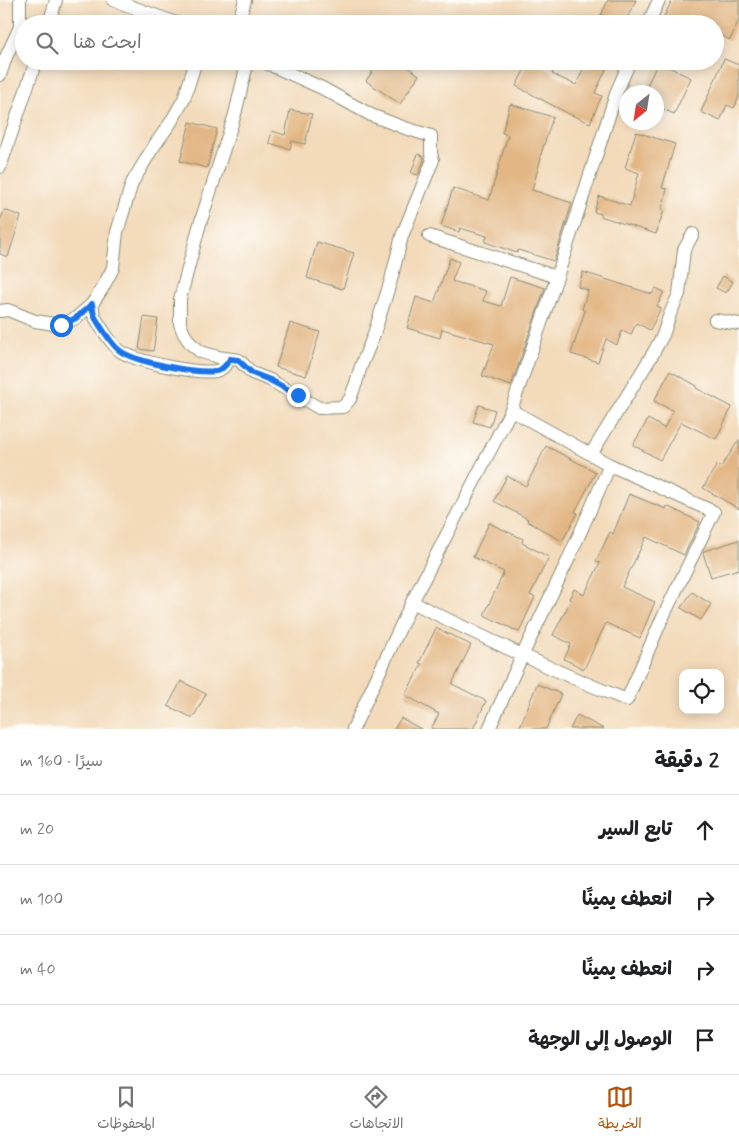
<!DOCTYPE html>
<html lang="ar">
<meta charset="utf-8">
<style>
:root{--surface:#fff;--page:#f2f2f2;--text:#202124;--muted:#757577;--line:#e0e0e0;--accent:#b45309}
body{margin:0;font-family:Mynerve,"Playpen Sans Arabic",sans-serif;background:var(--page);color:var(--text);direction:rtl}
.controls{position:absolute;right:15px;bottom:15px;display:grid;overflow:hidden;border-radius:10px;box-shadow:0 2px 12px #0003}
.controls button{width:45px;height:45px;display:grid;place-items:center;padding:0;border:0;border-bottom:1px solid var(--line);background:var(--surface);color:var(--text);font:25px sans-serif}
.compass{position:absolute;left:619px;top:85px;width:45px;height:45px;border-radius:50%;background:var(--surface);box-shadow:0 2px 12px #0003;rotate:210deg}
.stop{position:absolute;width:15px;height:15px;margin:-11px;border:4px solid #1a73e8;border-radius:50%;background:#fff}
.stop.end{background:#1a73e8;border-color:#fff;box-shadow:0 1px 5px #0008}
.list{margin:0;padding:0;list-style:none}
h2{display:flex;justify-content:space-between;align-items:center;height:65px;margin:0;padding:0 20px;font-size:21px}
h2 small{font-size:16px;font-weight:400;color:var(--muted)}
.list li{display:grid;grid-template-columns:32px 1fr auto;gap:15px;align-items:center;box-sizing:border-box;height:70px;padding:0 20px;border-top:1px solid var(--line)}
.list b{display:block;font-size:19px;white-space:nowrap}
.list em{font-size:16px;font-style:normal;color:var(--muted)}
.icon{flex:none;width:28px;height:28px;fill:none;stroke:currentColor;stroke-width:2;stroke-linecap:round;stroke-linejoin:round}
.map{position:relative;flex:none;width:739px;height:729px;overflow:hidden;direction:ltr}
.search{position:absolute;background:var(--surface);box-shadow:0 2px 12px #0003;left:15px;right:15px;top:15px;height:55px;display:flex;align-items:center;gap:12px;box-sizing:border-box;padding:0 18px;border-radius:28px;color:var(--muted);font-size:19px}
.sheet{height:345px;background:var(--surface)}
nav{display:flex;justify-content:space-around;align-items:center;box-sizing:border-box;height:70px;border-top:1px solid var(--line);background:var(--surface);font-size:14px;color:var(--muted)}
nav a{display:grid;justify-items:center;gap:2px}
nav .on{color:var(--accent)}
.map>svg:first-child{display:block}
.building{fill:#e3b785}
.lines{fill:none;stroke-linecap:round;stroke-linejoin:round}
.minor-casing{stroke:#898c77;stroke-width:14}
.minor{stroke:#fff;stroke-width:12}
.route{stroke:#1a73e8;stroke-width:6}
</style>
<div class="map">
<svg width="739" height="729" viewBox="0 0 739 729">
<rect width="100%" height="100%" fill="#fdfcf7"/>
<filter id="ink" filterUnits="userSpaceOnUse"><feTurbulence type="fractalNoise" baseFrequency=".02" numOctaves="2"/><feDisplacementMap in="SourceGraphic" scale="10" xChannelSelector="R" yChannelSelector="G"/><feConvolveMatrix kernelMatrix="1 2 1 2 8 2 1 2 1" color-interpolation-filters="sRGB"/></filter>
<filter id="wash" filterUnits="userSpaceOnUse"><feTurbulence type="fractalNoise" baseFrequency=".0096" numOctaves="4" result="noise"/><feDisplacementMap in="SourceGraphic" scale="20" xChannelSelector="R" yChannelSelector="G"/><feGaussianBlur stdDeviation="1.12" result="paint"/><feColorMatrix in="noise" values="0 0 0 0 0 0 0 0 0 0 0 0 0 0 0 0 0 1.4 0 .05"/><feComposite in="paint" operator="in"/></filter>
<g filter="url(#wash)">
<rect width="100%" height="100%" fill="#f3daba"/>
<g id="blocks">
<!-- building -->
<g class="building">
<path d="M608 0H636L624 24H597Z"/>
<path d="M672 0H739V20L730 40 715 33V24H675L663 19Z"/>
<path d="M724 59 739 65V97L734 108 727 105 720 121 701 112Z"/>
<path d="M379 61H399L419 75 400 104 366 81Z"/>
<path d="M529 61H533L553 72 552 74 576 85 587 61H610L595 93 602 96 590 123 569 114 516 86Z"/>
<path d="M658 62 691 78 674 114 656 106V92H644Z"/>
<path d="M510 104 553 117 540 157 541 158 532 190 572 203 554 261 518 250 517 253 485 242 487 236 460 228 459 232 441 226 453 188 489 200 508 135 502 133Z"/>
<path d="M290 110 312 114 305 144 292 141 290 149 269 143 272 131 285 135Z"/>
<path d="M190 122 217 129 207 168 180 161Z"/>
<path d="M636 132 675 144 662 188 667 189 662 209 664 210 656 234 600 216 601 214 594 212 599 196 630 206 639 173 625 168Z"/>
<path d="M418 154 423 156 424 160 418 175 411 173Z"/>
<path d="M4 210 21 216 8 257 0 254V221Z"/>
<path d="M317 242 354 253 343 289 307 278Z"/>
<path d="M450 258 459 262 452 281 486 291 483 301 501 306 510 277 545 288 511 386 482 376 494 344 442 329 440 338 407 328 416 297 434 303Z"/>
<path d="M583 272 652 294 656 288 664 292 657 306 661 308 650 330 636 323 631 335 622 331 617 345 606 339 598 362 571 354 585 311 582 309 588 290 578 287Z"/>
<path d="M723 276 733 282 726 293 716 288Z"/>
<path d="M144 317 158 319 153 351 139 349Z"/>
<path d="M290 323 320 332 306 376 276 367Z"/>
<path d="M670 371 697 386 696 388 732 407 716 439 681 422 660 460 633 445 648 419 664 428 673 411 654 401Z"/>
<path d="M479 405 495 410 490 427 473 422Z"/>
<path d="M739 440V509L703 488 717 465 721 467Z"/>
<path d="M546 446 596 472 575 512 578 513 562 541 527 521 528 519 494 501 507 476 526 486Z"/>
<path d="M629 494 666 509 667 506 700 522 684 555 646 537 622 587 655 602 640 638 606 623 584 669 564 659 571 644 553 635 571 600 569 599 574 589 584 595 600 563 596 561 610 532 613 534Z"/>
<path d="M489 523 523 539 522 543 549 557 530 595 535 597 519 632 484 615 504 572 473 557Z"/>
<path d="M739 540V569L711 577 703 553 704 551Z"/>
<path d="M692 592 711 604 701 620 681 608Z"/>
<path d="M436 628 471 645 452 684 486 701 473 729H431L439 714 405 695 422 664 419 663Z"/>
<path d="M181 681 206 694 193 718 168 706Z"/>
<path d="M537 684 561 694 546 729H519Z"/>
<path d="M577 715 604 729H570Z"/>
<path d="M401 718 421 729H394Z"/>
</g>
</g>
</g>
<g filter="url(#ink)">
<use href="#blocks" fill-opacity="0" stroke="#898c77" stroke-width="1"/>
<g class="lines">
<!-- minor casing -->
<g class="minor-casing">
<g id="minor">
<path d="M113 0 179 24"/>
<path d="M49 24 56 0"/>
<path d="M238 24 245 0"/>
<path d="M648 24 659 0"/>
<path d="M246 61V68L235 114 199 227 180 299V324L184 334 191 344 201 352 218 357 239 360 252 373 270 380 319 408 343 407 350 399 356 383 361 366 373 337 391 280 402 236 433 160 431 154V136L405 128 371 115 322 88 273 66 260 61"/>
<path d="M0 75 6 57 20 27V0"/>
<path d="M0 167 36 61"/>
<path d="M429 236 557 277"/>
<path d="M92 304C93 308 93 312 94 315 97 322 113 346 119 350 134 362 198 374 216 371 223 370 227 364 230 359"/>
<path d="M0 311 8 310 35 321 61 325 76 318 92 304 102 289 113 268 117 232 132 183 152 149 171 122 184 99 196 61"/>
<path d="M715 320 739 324"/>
<path d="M591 454 651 357 663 335 670 314 679 294 684 250 693 234"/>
<path d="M412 602C483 637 553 671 627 700L661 621 714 512 610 465 511 410"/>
<path d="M353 729 412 602 511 410 557 277 617 91 630 61"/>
<path d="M489 729 522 656 568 560 610 465"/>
</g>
</g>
<!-- minor -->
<use href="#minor" class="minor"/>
</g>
</g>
<g class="lines" filter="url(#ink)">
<!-- route -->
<path class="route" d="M61 325 76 318 92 304C93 308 93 312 94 315 97 322 113 346 119 350 133 362 198 374 216 371 223 370 227 364 230 359L238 360 252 373 270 380 298 395"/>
</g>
</svg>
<div class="controls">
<button><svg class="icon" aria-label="locate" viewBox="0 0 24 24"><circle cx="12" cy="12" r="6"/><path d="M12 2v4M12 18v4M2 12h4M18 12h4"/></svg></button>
</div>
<svg class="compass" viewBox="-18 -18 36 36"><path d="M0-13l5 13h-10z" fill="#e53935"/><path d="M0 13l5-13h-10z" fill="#757577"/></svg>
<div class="stop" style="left:61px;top:325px"></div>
<div class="stop end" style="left:298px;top:395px"></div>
<div class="search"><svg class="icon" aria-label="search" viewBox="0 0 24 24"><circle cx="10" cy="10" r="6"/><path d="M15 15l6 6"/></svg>ابحث هنا</div>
</div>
<section class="sheet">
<h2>2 دقيقة<small>سيرًا · 160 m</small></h2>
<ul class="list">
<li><svg class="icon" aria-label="ahead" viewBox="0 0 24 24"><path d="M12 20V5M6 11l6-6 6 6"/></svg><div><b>تابع السير</b></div><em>20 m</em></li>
<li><svg class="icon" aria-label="right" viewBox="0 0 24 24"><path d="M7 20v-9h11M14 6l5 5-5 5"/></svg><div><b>انعطف يمينًا</b></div><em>100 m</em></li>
<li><svg class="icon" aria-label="right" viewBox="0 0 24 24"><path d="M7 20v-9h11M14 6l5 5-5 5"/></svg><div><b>انعطف يمينًا</b></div><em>40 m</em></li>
<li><svg class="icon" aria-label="arrive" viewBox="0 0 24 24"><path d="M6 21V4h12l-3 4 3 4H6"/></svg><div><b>الوصول إلى الوجهة</b></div></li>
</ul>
</section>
<nav>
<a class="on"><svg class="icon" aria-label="map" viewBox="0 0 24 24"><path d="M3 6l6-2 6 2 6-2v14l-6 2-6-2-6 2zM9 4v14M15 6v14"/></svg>الخريطة</a>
<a><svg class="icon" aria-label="directions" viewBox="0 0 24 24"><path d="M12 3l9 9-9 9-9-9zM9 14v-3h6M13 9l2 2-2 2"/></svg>الاتجاهات</a>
<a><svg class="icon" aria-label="saved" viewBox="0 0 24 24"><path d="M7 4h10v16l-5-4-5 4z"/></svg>المحفوظات</a>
</nav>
